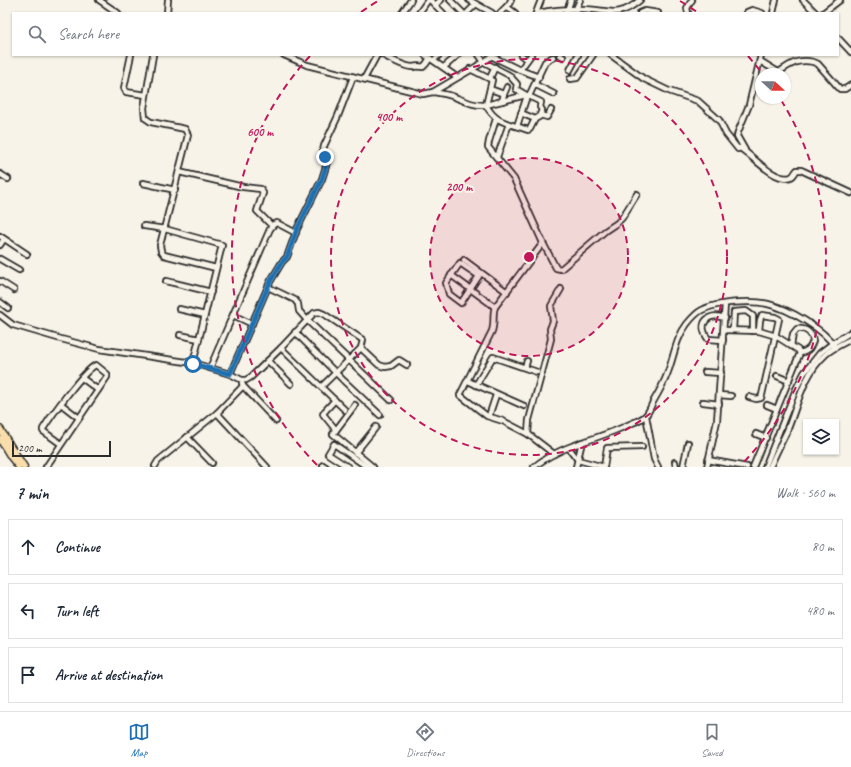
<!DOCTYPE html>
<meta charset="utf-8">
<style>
:root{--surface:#fff;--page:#f2f2f3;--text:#1f2937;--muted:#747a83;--line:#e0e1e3;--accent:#1f6fb2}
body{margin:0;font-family:Caveat,sans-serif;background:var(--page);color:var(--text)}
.controls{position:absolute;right:12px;bottom:12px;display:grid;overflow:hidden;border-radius:0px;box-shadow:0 1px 3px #0004}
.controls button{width:36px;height:36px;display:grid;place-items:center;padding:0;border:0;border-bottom:1px solid var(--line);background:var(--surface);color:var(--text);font:20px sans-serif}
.compass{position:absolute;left:755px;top:68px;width:36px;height:36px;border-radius:50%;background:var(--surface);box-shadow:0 1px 3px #0004;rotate:111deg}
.scale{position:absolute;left:12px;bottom:10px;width:99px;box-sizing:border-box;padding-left:4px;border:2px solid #2b2b2b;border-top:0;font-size:11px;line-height:14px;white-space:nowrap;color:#2b2b2b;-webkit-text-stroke:3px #f7f3e8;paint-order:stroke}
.stop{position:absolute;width:12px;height:12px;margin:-9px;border:3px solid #1f6fb2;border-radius:50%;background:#fff}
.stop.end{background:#1f6fb2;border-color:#fff;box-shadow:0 1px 4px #0008}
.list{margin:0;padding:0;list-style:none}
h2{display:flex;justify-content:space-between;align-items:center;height:52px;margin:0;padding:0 16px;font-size:17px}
h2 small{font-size:13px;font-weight:400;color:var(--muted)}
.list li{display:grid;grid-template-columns:26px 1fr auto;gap:12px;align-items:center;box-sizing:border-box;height:56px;margin:0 8px 8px;padding:0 8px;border:1px solid var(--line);border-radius:0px}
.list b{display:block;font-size:15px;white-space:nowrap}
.list em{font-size:13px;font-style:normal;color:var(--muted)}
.icon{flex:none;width:22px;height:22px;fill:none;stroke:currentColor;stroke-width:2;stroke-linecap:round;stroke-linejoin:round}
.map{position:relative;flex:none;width:851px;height:467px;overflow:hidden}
.search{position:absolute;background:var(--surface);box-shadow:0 1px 3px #0004;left:12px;right:12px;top:12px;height:44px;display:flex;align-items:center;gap:10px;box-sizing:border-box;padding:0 14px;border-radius:0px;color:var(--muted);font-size:15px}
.sheet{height:244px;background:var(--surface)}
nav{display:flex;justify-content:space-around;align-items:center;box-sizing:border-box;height:56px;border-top:1px solid var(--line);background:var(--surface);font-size:11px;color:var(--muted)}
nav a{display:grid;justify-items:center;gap:2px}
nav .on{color:var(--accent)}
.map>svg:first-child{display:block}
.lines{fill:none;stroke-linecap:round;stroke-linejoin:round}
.minor-casing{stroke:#2b2b2b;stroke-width:8}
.highway-casing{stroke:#2b2b2b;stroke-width:9}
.minor{stroke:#f7f3e8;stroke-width:4.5}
.highway{stroke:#f9deab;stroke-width:6}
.route{stroke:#1f6fb2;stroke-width:5}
.ring{fill:none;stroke:#c2185b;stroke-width:2;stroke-dasharray:7 5}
.centre{fill:#c2185b;stroke:#f7f3e8;stroke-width:2}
.ring-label{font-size:12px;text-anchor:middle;font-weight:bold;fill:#c2185b;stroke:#f7f3e8;stroke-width:4;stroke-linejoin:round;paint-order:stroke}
</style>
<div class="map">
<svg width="851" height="467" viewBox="0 0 851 467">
<rect width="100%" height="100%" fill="#f7f3e8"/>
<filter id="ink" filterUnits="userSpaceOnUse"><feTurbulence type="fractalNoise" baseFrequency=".025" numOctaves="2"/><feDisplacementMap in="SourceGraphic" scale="8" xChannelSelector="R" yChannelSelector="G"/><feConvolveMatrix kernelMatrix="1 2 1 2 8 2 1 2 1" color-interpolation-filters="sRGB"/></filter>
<g filter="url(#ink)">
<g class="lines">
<!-- minor casing -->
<g class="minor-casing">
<g id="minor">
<path d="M99 0 118 13"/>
<path d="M430 0 443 13"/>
<path d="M450 0 463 13"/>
<path d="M469 0 492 13"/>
<path d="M803 0 816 13"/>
<path d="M435 5 441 0"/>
<path d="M507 7 515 13"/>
<path d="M576 9 580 0"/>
<path d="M747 12 752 10 762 13"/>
<path d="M167 13 168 0"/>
<path d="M402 13 411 0"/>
<path d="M419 13 428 0"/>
<path d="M467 13 475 5"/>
<path d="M500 13 509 4 511 0"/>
<path d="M536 13 541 0"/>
<path d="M539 13C551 10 569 9 582 9 608 9 617 20 640 0"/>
<path d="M566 13 571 0"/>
<path d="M640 13 645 11 658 13"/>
<path d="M688 13 687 8 692 0"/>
<path d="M773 13 776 0"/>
<path d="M823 13 840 0"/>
<path d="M838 38 851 52"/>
<path d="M131 55 124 88 126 92 146 95"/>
<path d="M153 55 144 108 145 118 151 122 185 129 188 135 160 245 161 251 164 255 216 268"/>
<path d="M284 55 307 65 423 94 433 92 484 62 493 55"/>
<path d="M383 55C390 59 405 67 413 67 417 66 419 66 423 67L426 64 430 58"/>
<path d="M425 55 457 77"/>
<path d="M479 55 484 62 509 75 517 84 516 89 526 95"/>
<path d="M521 55 527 60"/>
<path d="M560 55 563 57"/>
<path d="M611 55 644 79 669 91 698 101 719 120 726 134 738 149 740 148C752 155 775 183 791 177 794 176 795 172 797 170H801L851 193"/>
<path d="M491 56 520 70 531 55"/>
<path d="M434 60 439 55"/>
<path d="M760 61 778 72C783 70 787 66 792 64 799 60 811 60 818 64L840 89H845L851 85"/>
<path d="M444 67 458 55"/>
<path d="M520 70 539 77"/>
<path d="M570 70 578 55"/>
<path d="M490 78 495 67"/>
<path d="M364 79 377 55"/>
<path d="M570 79 577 78 593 55"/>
<path d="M536 85 554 94"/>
<path d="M490 89 504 94 502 101"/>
<path d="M433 92C439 93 446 94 452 96 463 100 473 106 486 105L526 95 541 102 540 107 542 110 539 117 535 119 530 129 528 130C509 123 496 124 486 105L492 80 470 69"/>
<path d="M504 94 507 87"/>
<path d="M529 96 545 62 553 57"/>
<path d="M521 113 535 119"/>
<path d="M540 115 547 117 551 110"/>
<path d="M496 119 489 141 488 147 514 179 543 243 495 307C492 314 495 322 492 331L460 395 487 416 503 421 528 434"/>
<path d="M517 126 527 96"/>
<path d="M745 150 737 136 738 132 749 105 761 55"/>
<path d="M497 157 509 124"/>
<path d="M179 172 243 187 261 189 263 193 257 211 272 226"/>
<path d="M0 174 8 179"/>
<path d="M143 183 175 190"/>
<path d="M144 226 165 229 222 245 199 339 180 335"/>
<path d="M0 236 27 254"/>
<path d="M543 243 556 268 561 269 605 231 617 223 622 218 637 194"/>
<path d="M0 245 4 239"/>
<path d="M0 259 19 270"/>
<path d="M464 260 507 292"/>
<path d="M451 275 495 307"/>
<path d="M479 276 460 263 446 283 449 294 461 303 481 273"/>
<path d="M0 281 14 290"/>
<path d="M166 281 211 292"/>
<path d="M268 287 295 300 298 304 299 311 307 320 391 400"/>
<path d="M0 302 8 308"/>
<path d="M179 309 205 315"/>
<path d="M0 315 13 325 61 339 99 349 193 363 230 374 242 380H246L251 377 281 348 314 313 319 312 324 314 363 340 361 348"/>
<path d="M233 315 252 324"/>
<path d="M724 330 759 331 776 336 798 350 800 353 753 467"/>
<path d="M733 330 734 312 746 311 753 316V331"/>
<path d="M295 332 344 381 380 415"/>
<path d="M723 340 708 339C697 323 708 312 725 318"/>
<path d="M791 346 793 334 797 329C806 328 812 333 813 341 810 349 808 351 800 353"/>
<path d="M281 348 345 410"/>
<path d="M268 361 291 384"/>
<path d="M193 363 199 339"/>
<path d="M525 367 527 361"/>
<path d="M210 368 270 229 274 224 277 223 296 233"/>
<path d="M705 372 721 373"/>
<path d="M230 374 270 282 282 262 287 257 297 229 322 179 327 163 323 151 324 146 338 116 353 77"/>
<path d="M777 376 789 381"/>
<path d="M82 378 98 390"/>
<path d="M468 381 524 406"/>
<path d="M242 383 243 386 276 421"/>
<path d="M476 385 493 357 537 372"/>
<path d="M321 387 361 348 379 365 385 367 391 366 399 360 407 365"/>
<path d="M719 395 731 396"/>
<path d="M749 397 756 399 761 398 762 395 779 319 775 317 762 315 760 320 759 331"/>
<path d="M335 400 325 411 323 414 336 430"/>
<path d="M703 402 719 404"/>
<path d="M61 404 79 418"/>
<path d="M355 405 333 434 373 467"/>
<path d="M767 405 777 409"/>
<path d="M217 413 267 467"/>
<path d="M489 416 496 395"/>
<path d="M646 416 654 459 658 467"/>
<path d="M756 434 766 438"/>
<path d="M187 437 212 463"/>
<path d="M569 448 578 460 604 467"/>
<path d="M355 453 376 427"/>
<path d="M554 454 528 434 529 420 551 339 550 329 553 321 551 306 561 289"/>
<path d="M708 460 747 467"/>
<path d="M675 462 676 467"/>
<path d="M323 465 326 467"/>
<path d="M155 466 158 461 217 413 243 386"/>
<path d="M46 467 107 377V374L96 365C84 370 51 416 43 429V431L61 444"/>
<path d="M348 467 328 454 334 444 367 467"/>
<path d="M534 467C561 444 599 440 630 424 635 422 643 419 646 415 649 412 651 406 653 402 659 392 664 383 668 372 674 356 676 338 687 324 691 319 696 313 702 310 717 302 751 300 768 304 789 309 824 329 835 347"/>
<path d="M576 467 582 442"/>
<path d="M604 467 607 448 642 447"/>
<path d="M683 467 688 443"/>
<path d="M707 467 717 421 725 304"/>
<path d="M765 467 796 389 804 373 820 353 833 343 851 332"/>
<path d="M770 467C775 455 781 443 787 431 798 404 803 375 825 355 832 348 842 344 851 339"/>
</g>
</g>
<!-- highway casing -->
<g class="highway-casing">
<g id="highway">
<path d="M0 429 11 447 24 467"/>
<path d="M0 439 11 457 19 467"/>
</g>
</g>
<!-- minor -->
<use href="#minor" class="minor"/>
<!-- highway -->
<use href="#highway" class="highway"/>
</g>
</g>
<g class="lines" filter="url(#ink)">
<!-- route -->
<path class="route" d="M193 364 230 374 270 282 282 262 287 257 297 229 322 179 327 163 325 157"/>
</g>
<!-- distance rings -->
<circle cx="529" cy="257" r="99" fill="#c2185b" fill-opacity=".12"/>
<g class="ring">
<circle cx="529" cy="257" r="99"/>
<circle cx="529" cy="257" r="198"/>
<path d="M317 465A297 297 0 0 1 310 56M361 12A297 297 0 0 1 378 1M680 1A297 297 0 0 1 697 12M748 56A297 297 0 0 1 761 72M781 100A297 297 0 0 1 741 465"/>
</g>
<circle cx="529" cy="257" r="6" class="centre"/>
<g class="ring-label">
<text x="389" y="121">400 m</text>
<text x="260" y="136">600 m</text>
<text x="459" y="191">200 m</text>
</g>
</svg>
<div class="controls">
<button><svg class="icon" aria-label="layers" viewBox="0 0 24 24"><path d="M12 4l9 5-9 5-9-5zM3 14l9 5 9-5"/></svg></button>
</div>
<svg class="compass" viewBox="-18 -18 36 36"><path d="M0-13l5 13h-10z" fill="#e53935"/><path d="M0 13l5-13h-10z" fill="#747a83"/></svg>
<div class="scale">200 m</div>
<div class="stop" style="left:193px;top:364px"></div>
<div class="stop end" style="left:325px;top:157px"></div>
<div class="search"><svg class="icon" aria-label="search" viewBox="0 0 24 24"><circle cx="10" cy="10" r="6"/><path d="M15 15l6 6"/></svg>Search here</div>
</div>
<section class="sheet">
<h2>7 min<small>Walk · 560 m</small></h2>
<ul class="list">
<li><svg class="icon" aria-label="ahead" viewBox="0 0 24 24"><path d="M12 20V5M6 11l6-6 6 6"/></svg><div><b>Continue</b></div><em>80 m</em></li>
<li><svg class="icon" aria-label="left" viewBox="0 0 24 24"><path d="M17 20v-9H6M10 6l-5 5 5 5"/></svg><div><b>Turn left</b></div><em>480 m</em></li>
<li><svg class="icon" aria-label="arrive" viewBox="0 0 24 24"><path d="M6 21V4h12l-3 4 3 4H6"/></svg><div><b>Arrive at destination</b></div></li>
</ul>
</section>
<nav>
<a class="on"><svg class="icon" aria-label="map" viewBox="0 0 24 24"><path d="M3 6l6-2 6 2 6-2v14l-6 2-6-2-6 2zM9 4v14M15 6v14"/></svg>Map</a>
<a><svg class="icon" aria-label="directions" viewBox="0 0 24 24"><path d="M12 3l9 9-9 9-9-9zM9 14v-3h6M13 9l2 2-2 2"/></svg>Directions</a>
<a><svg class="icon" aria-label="saved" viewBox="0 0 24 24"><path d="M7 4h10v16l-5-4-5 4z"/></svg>Saved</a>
</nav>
